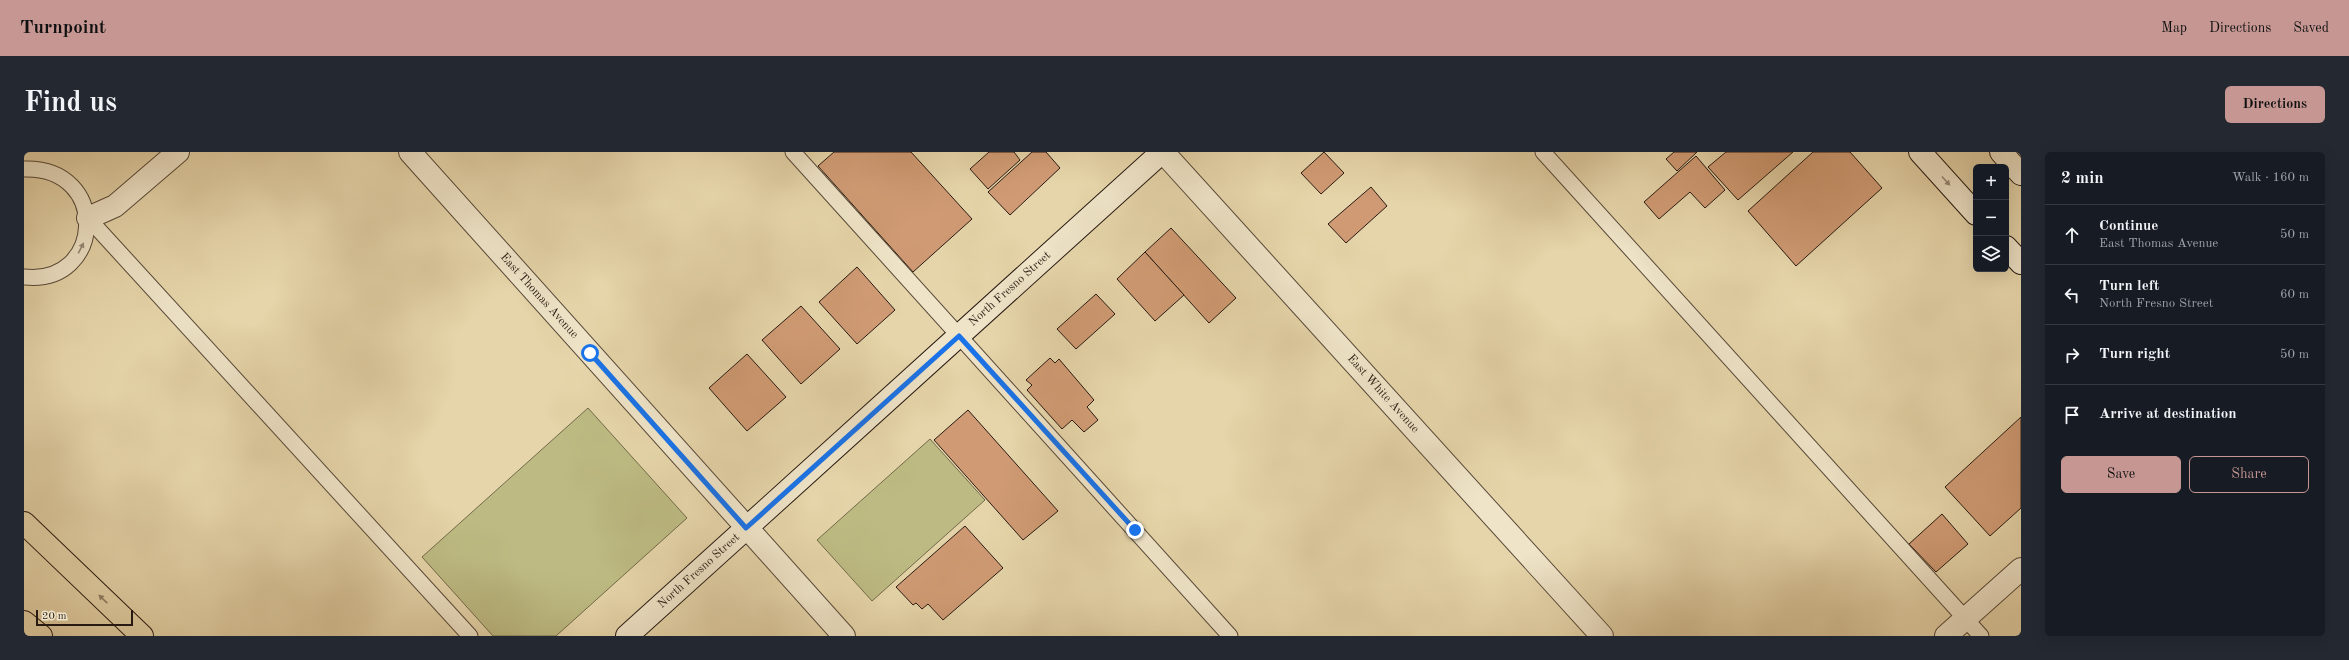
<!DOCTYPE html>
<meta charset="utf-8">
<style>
:root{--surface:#171b24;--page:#242831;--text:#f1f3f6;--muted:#9ea1a6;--line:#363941;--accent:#c59692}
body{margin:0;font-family:"Old Standard TT",serif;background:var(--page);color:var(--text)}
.controls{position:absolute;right:12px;top:12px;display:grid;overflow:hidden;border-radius:6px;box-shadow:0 4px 16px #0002}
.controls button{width:36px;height:36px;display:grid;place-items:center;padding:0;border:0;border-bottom:1px solid var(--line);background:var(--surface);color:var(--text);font:20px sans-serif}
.scale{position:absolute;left:12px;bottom:10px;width:97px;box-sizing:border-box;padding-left:4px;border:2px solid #281a12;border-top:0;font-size:11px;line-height:14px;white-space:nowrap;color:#281a12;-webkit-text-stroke:3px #efe4c8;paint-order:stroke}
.stop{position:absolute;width:12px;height:12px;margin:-9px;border:3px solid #1a73e8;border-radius:50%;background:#fff}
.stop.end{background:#1a73e8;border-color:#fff;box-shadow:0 1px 4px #0008}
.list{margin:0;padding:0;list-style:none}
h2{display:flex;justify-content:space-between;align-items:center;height:52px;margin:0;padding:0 16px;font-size:17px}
h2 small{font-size:13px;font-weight:400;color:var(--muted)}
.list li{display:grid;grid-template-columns:26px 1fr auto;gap:12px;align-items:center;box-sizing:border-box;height:60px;padding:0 16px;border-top:1px solid var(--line)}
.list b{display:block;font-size:15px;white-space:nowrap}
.list p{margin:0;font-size:13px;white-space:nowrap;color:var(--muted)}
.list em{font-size:13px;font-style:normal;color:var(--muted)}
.actions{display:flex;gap:8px;padding:12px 16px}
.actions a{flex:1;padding:9px 0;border:1px solid var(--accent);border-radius:6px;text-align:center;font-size:14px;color:var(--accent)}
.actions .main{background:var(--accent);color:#111}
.icon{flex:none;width:22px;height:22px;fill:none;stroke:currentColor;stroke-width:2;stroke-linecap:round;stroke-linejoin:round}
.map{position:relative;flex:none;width:1997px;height:484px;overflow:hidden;border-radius:6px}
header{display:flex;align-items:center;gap:24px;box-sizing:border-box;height:56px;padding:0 20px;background:var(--accent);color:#111}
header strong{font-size:19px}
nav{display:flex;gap:22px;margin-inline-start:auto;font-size:14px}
.intro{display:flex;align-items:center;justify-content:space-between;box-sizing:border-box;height:96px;padding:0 24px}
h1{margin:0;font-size:28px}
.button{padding:10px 18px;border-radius:6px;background:var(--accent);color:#111;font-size:14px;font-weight:700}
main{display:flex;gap:24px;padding:0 24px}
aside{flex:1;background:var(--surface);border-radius:6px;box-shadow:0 4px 16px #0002}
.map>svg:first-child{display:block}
.grass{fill:#bdbb83;stroke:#726a4a}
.building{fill:#d09b74;stroke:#281a12}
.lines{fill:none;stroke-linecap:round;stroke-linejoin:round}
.lane-casing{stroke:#584938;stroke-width:17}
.street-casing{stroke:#584938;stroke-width:24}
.secondary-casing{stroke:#281a12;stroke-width:24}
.highway-casing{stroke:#281a12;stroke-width:24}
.lane{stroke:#efe4c8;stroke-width:15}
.street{stroke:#efe4c8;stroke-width:22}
.secondary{stroke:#efe4c8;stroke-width:22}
.highway{stroke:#e6d5aa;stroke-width:22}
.oneway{fill:#958976}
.oneway2{fill:#908166}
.route{stroke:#1a73e8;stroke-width:5}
.labels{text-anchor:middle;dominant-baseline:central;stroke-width:3.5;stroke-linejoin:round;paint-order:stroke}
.street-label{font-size:12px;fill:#281a12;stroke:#efe4c8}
</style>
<header>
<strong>Turnpoint</strong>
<nav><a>Map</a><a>Directions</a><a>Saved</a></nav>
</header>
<div class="intro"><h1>Find us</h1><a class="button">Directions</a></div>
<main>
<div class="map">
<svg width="1997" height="484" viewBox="0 0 1997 484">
<rect width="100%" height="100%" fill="#e6d5aa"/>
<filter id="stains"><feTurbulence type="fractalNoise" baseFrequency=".005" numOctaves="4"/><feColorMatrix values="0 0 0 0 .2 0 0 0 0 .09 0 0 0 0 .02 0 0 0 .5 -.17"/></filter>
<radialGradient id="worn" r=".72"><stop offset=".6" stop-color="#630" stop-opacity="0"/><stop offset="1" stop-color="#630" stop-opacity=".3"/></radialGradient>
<!-- grass -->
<g class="grass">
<path d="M564 256 663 366 532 484H469L398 405Z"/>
<path d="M906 287 961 348 848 449 793 388Z"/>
</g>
<!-- building -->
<g class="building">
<path d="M810 0H887L948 67 889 120 794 14Z"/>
<path d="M965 0H990L996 8 964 37 946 17Z"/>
<path d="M1008 0H1022L1036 16 986 63 964 40Z"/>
<path d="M1300 0 1320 21 1297 42 1277 21Z"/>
<path d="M1650 0H1673L1653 19 1642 7Z"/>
<path d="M1702 0H1769L1714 48 1684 15Z"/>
<path d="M1789 0H1826L1858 36 1772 114 1724 59Z"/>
<path d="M1672 4 1701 38 1681 56 1666 40 1635 67 1620 50Z"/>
<path d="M1347 35 1363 54 1322 91 1304 72Z"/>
<path d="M1147 76 1212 146 1185 171 1121 100Z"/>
<path d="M1121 100 1160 143 1131 169 1093 127Z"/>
<path d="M833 115 871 158 833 192 795 150Z"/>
<path d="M1072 142 1091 162 1052 197 1033 177Z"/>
<path d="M777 154 816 197 777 232 738 188Z"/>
<path d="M723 202 762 245 723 279 685 236Z"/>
<path d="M1026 206 1031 211 1035 207 1070 248 1063 255 1074 268 1060 280 1048 268 1038 277 1003 238 1008 233 1002 228Z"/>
<path d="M944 258 1034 359 999 388 910 288Z"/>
<path d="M1997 265V356L1966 384 1921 335Z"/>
<path d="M1918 362 1944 392 1912 420 1885 392Z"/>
<path d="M941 374 979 416 919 468 904 452 898 457 892 451 889 453 872 435Z"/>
</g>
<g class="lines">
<!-- lane casing -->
<g class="lane-casing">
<g id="lane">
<path d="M769 0 1206 484"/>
<path d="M1519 0 1957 484"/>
<path d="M0 17C86 14 81 134 0 125"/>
<path d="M64 66 446 484"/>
</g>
</g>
<!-- street casing -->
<g class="street-casing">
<g id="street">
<path d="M386 0 820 484"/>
<path d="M1139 0 1578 484"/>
<path d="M64 66 91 54 154 0"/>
<path d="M1922 484 1997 417"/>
</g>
</g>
<!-- secondary casing -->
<g class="secondary-casing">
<g id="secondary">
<path d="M1896 0 1952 62"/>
<path d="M1977 0 1997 22"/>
<path d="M1982 95 1997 111"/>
<path d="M603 484 1138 0"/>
</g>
</g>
<!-- highway casing -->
<g class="highway-casing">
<g id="highway">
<path d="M0 371 118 484"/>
<path d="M0 470 17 484"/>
</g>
</g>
<!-- lane -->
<use href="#lane" class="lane"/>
<!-- street -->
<use href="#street" class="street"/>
<!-- secondary -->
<use href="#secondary" class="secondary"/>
<!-- highway -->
<use href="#highway" class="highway"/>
</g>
<!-- one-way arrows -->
<defs><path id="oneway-solid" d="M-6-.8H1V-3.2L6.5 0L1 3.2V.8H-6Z"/></defs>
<g class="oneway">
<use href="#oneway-solid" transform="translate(1922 29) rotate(48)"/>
<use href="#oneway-solid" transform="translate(57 96) rotate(-63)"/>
</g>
<use class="oneway2" href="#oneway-solid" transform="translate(79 447) rotate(-136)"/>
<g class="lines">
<!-- route -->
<path class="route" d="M566 201 722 376 935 184 1111 378"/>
</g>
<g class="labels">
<!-- street labels -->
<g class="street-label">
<text transform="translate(986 137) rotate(-42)">North Fresno Street</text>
<text transform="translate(515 144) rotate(48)">East Thomas Avenue</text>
<text transform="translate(1359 242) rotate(48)">East White Avenue</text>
<text transform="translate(675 419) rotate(-42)">North Fresno Street</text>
</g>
</g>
<rect width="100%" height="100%" filter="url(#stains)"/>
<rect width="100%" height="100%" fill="url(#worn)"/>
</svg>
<div class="controls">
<button>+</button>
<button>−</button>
<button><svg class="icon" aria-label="layers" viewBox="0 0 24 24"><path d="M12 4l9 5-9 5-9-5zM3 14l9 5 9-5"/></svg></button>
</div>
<div class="scale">20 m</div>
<div class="stop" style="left:566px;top:201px"></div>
<div class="stop end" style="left:1111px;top:378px"></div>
</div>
<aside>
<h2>2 min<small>Walk · 160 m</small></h2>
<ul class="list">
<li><svg class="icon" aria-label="ahead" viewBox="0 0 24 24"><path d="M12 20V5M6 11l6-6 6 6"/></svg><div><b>Continue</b><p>East Thomas Avenue</p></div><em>50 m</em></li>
<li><svg class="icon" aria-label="left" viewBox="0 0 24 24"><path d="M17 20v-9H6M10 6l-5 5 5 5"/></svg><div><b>Turn left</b><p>North Fresno Street</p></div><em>60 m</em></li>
<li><svg class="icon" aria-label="right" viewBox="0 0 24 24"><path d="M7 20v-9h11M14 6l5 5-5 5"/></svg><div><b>Turn right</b></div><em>50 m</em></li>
<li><svg class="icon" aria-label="arrive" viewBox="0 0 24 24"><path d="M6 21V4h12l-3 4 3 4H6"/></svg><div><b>Arrive at destination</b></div></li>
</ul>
<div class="actions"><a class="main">Save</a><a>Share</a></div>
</aside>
</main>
